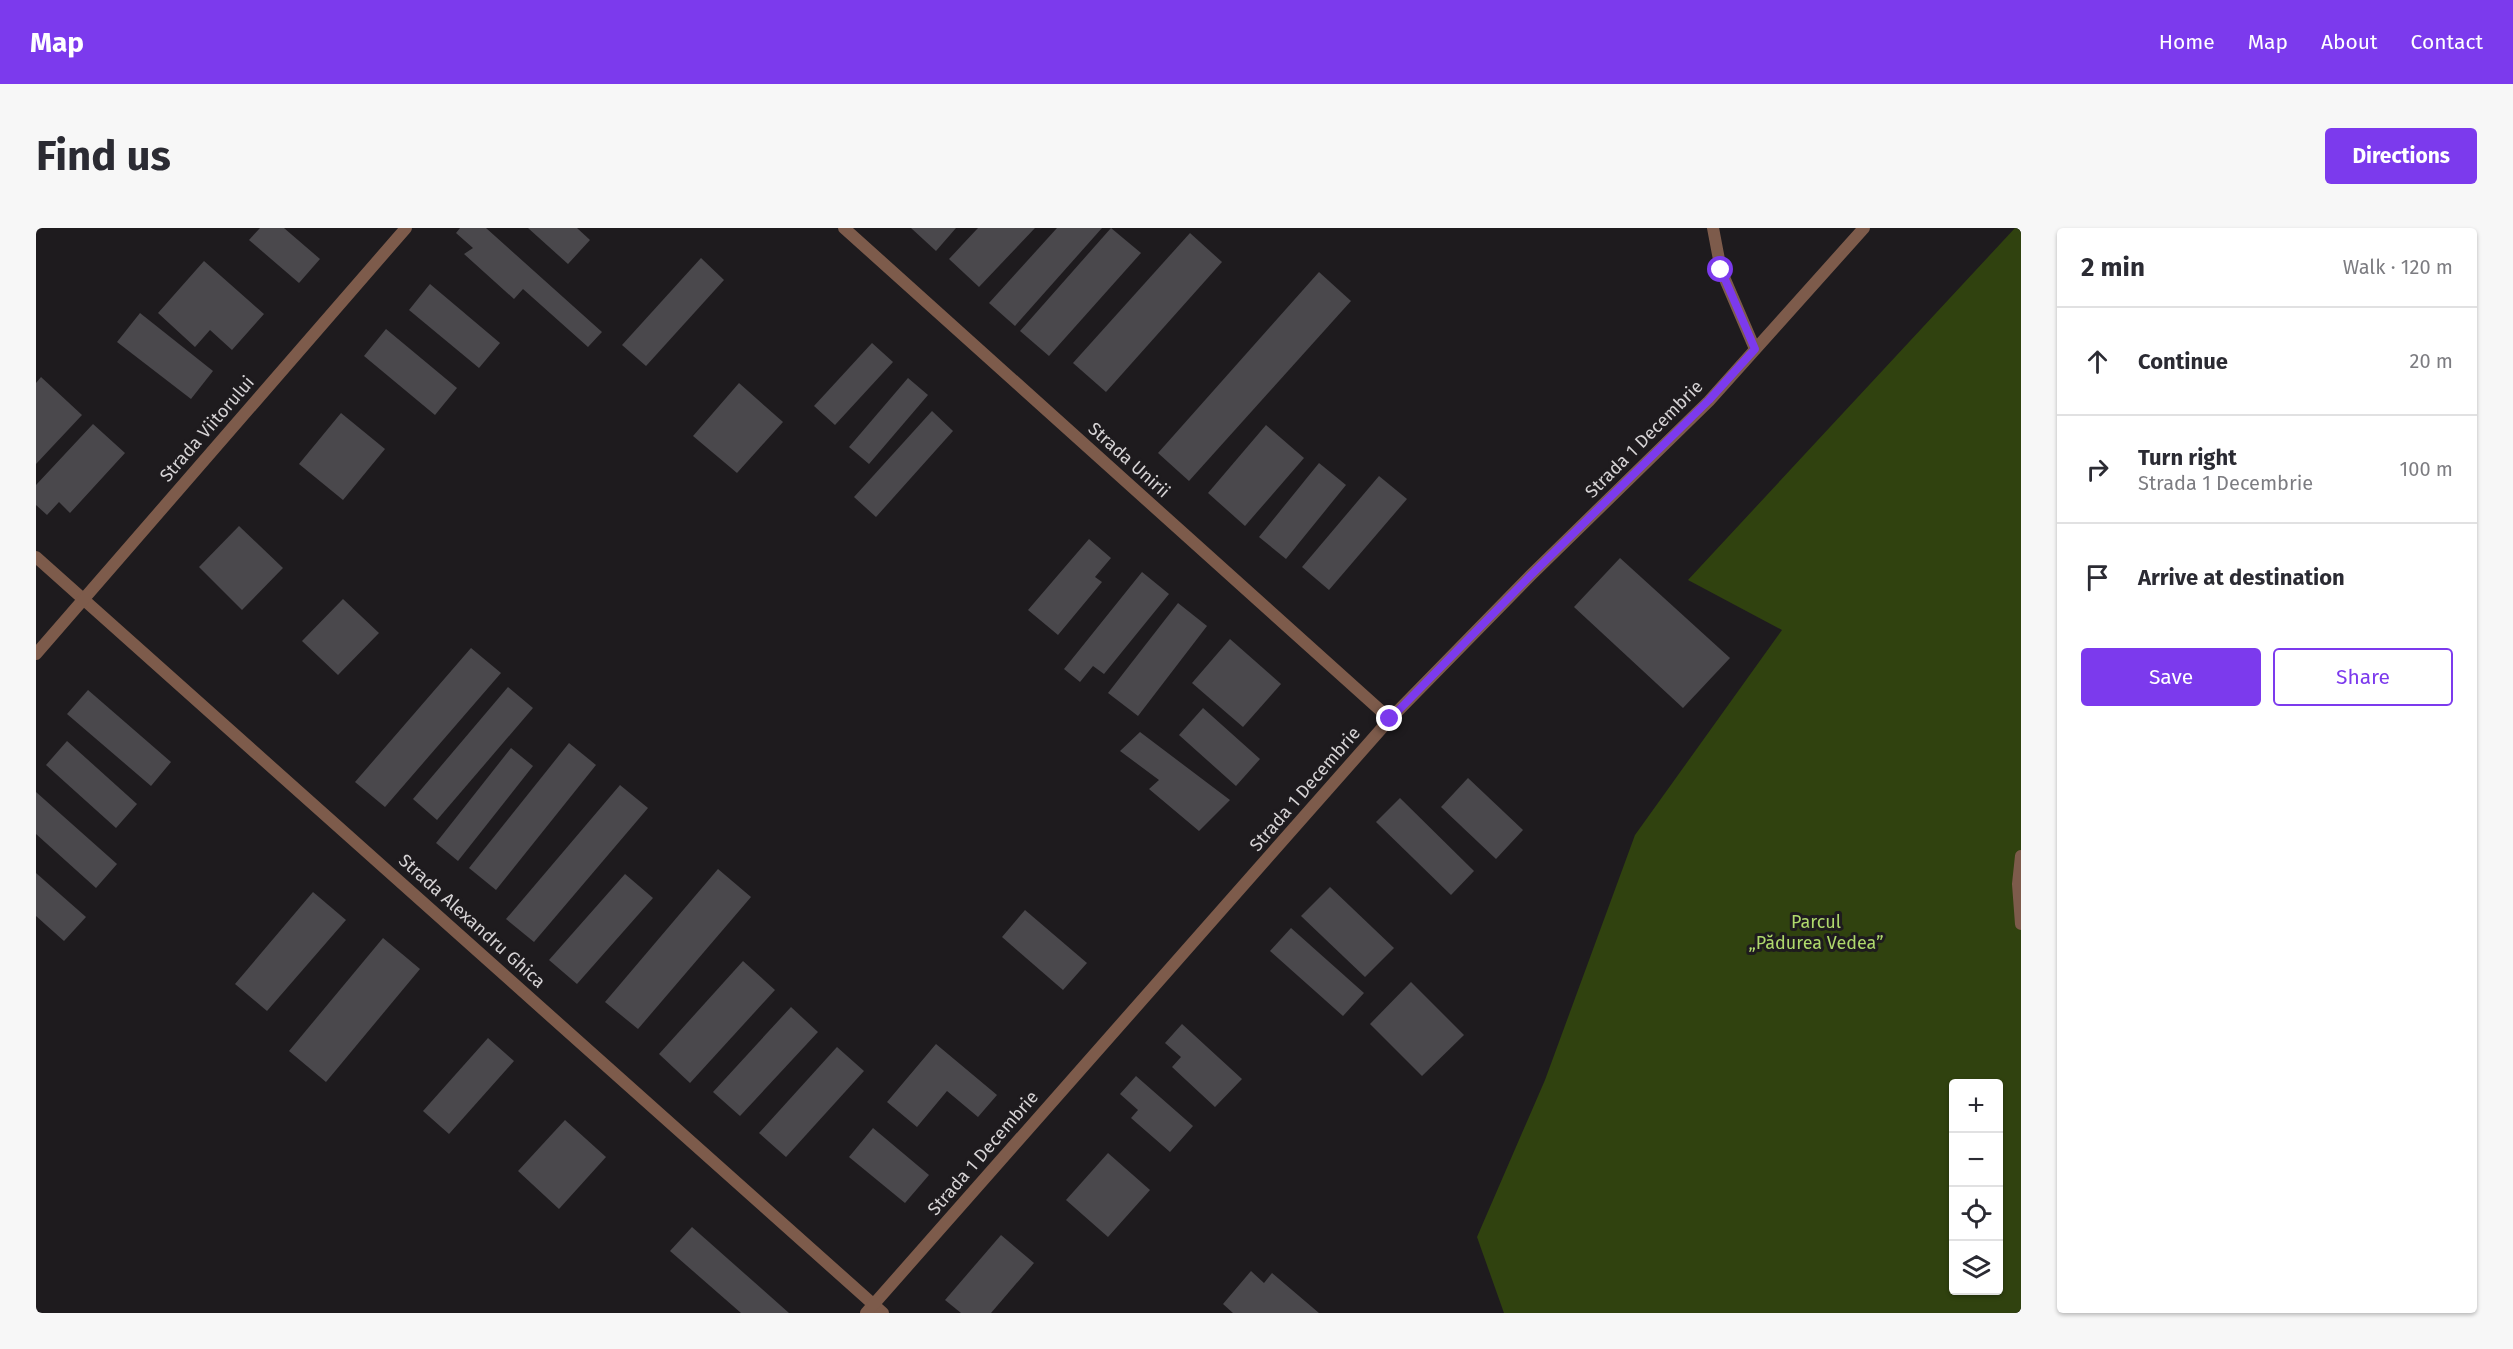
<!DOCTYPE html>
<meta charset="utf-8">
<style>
:root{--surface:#fff;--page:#f7f7f7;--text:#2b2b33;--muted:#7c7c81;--line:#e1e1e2;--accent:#7c3aed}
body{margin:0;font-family:"Fira Sans",sans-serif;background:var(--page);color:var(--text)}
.controls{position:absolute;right:18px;bottom:18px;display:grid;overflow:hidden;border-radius:6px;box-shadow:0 2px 4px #0004}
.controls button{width:54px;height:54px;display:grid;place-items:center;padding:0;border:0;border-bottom:2px solid var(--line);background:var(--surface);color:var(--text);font:30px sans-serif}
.stop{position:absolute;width:18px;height:18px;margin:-14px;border:4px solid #7c3aed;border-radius:50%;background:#fff}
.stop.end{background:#7c3aed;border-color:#fff;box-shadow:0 2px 6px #0008}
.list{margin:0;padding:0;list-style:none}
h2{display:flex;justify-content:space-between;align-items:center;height:78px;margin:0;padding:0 24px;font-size:26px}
h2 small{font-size:20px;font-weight:400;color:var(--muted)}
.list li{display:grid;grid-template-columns:39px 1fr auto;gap:18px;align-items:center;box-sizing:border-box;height:108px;padding:0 24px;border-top:2px solid var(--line)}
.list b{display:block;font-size:22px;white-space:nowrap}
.list p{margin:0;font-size:20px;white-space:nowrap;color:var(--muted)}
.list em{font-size:20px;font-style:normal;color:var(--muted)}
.actions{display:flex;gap:12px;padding:18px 24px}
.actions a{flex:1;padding:14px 0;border:2px solid var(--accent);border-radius:6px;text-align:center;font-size:21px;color:var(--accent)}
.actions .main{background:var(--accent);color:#fff}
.icon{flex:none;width:33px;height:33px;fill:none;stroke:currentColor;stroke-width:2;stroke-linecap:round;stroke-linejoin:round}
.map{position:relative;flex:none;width:1985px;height:1085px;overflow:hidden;border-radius:6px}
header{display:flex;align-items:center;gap:36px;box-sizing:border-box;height:84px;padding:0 30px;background:var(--accent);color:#fff}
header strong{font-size:28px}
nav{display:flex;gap:33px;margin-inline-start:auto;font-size:21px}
.intro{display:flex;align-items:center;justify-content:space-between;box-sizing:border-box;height:144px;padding:0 36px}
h1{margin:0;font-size:42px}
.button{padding:15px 27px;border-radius:6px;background:var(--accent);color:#fff;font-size:21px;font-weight:700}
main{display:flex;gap:36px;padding:0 36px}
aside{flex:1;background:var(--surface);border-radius:6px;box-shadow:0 2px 4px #0004}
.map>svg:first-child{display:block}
.green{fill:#30420f;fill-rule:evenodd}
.building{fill:#4a484c}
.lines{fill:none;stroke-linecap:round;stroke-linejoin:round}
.street{stroke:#7d5b4b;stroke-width:12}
.route{stroke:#7c3aed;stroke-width:8}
.labels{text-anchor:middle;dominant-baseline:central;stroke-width:6;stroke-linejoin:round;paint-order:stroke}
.street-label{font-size:18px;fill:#d6d3d5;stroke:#1e1b1e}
.park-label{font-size:18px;fill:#afd96c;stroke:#1e1b1e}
</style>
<header>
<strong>Map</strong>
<nav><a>Home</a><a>Map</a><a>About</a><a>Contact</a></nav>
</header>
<div class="intro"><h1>Find us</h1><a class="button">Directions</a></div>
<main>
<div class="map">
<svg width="1985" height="1085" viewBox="0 0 1985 1085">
<rect width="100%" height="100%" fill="#1e1b1e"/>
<!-- green -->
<path class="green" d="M1979 0H1985V1085H1468L1441 1009 1509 852 1599 607 1746 402 1652 352ZM1918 856H1962V1062H1918Z"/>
<!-- building -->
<g class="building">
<path d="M224 0H248L284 31 263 55 213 12Z"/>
<path d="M424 0H450L566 104 552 119 487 61 478 71 428 26 437 20 420 5Z"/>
<path d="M492 0H541L554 12 532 36Z"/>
<path d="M875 0H920L900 23Z"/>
<path d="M942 0H999L943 59 913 31Z"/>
<path d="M1021 0H1066L979 98 953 75Z"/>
<path d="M1075 0 1105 25 1013 128 984 103Z"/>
<path d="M1154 5 1186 34 1070 164 1037 135Z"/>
<path d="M665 30 688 52 610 138 586 117Z"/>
<path d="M168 33 228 86 196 122 174 102 159 119 122 85Z"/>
<path d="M1283 44 1315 73 1153 253 1122 225Z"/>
<path d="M394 56 464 115 443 140 373 82Z"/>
<path d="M104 85 177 143 155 171 81 114Z"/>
<path d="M350 101 421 160 399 187 328 128Z"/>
<path d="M836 115 857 134 799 197 778 178Z"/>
<path d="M5 149 46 187 0 236V155Z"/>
<path d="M872 150 892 167 833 236 813 219Z"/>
<path d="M703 155 747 194 701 245 657 208Z"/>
<path d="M896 183 917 203 840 289 818 269Z"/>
<path d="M305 185 349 221 307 272 263 236Z"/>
<path d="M57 196 89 225 34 285 23 274 11 287 0 277V257Z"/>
<path d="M1230 197 1268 230 1209 298 1172 265Z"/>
<path d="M1283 235 1310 257 1250 331 1223 309Z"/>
<path d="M1343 248 1371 271 1293 362 1266 339Z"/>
<path d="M203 298 247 340 206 382 163 339Z"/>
<path d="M1053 311 1075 330 1059 349 1066 354 1022 407 992 382Z"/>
<path d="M1584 330 1694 430 1647 480 1538 379Z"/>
<path d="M1106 344 1133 366 1068 446 1057 438 1044 454 1028 441Z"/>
<path d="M307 371 343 405 302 447 266 413Z"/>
<path d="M1142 375 1171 398 1102 488 1072 465Z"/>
<path d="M1194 411 1245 456 1207 499 1156 455Z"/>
<path d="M435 420 465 445 349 579 319 554Z"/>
<path d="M472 459 497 480 401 592 377 571Z"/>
<path d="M52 462 135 534 115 558 31 486Z"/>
<path d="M1167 480 1224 531 1200 558 1143 507Z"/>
<path d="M1104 504 1194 572 1163 603 1113 561 1123 552 1084 523Z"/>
<path d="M31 513 101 576 80 600 10 537Z"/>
<path d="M533 515 560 537 460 662 433 640Z"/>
<path d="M475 520 497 538 422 633 400 615Z"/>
<path d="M1432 550 1487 602 1460 631 1405 579Z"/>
<path d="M584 557 612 580 498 714 470 691Z"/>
<path d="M0 564 81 636 60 660 0 606Z"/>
<path d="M1364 570 1438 643 1415 667 1340 594Z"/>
<path d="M682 641 715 669 602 801 569 774Z"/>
<path d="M0 645 50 689 28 713 0 688Z"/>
<path d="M589 646 617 670 541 756 513 732Z"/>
<path d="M1294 659 1358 720 1329 749 1265 688Z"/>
<path d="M277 664 310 692 231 783 199 756Z"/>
<path d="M989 682 1051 735 1027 762 966 709Z"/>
<path d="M1255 700 1328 765 1307 788 1234 723Z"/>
<path d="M347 710 384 741 290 854 253 823Z"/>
<path d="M707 733 739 762 654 855 623 826Z"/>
<path d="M1375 754 1428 807 1386 848 1334 796Z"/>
<path d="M755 779 782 804 704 888 677 864Z"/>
<path d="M1146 796 1206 851 1179 879 1136 839 1145 829 1129 815Z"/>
<path d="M452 810 478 833 413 906 387 883Z"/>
<path d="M900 816 961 867 942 889 911 863 881 899 851 874Z"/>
<path d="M801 819 828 843 750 929 723 905Z"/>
<path d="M1100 848 1157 898 1134 924 1095 890 1102 882 1084 866Z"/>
<path d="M529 892 570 929 523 981 482 943Z"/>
<path d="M837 900 893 947 869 975 813 929Z"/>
<path d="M1072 925 1114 962 1072 1009 1030 972Z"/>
<path d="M656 999 753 1085H705L634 1023Z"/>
<path d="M965 1007 998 1035 955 1085H925L909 1072Z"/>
<path d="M1215 1043 1228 1055 1236 1045 1283 1085H1197L1187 1076Z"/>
</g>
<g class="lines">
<!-- street -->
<g class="street">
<path d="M808 0 1354 491"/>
<path d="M1677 0 1685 42 1719 121"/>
<path d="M0 329 847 1085"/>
<path d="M0 426 370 0"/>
<path d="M1985 628 1982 656 1985 696"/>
<path d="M830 1085 1354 491 1495 347 1673 173 1828 0"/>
</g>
</g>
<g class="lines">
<!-- route -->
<path class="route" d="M1354 491 1495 347 1673 172 1719 121 1685 42"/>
</g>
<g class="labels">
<!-- street labels -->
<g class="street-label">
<text transform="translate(171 201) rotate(-49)">Strada Viitorului</text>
<text transform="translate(1608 211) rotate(-45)">Strada 1 Decembrie</text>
<text transform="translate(1093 232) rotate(42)">Strada Unirii</text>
<text transform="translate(1269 561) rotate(-49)">Strada 1 Decembrie</text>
<text transform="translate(436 693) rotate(42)">Strada Alexandru Ghica</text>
<text transform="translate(947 925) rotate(-49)">Strada 1 Decembrie</text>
</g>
<!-- park labels -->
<g class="park-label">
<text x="1780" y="694">Parcul<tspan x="1780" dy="21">„Pădurea Vedea”</tspan></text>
</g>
</g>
</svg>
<div class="controls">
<button>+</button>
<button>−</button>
<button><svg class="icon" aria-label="locate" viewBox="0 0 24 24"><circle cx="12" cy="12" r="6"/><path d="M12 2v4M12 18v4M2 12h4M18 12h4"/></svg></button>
<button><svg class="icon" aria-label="layers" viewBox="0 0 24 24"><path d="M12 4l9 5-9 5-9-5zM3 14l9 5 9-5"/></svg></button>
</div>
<div class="stop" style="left:1685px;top:42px"></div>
<div class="stop end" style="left:1354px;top:491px"></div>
</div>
<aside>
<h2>2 min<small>Walk · 120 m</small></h2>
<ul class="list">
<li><svg class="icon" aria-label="ahead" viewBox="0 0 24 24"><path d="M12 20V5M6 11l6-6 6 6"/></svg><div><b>Continue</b></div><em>20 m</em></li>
<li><svg class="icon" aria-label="right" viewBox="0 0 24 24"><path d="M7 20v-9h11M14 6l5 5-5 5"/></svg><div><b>Turn right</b><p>Strada 1 Decembrie</p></div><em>100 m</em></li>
<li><svg class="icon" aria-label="arrive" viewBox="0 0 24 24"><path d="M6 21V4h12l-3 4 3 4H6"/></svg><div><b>Arrive at destination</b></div></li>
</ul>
<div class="actions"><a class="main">Save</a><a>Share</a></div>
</aside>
</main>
